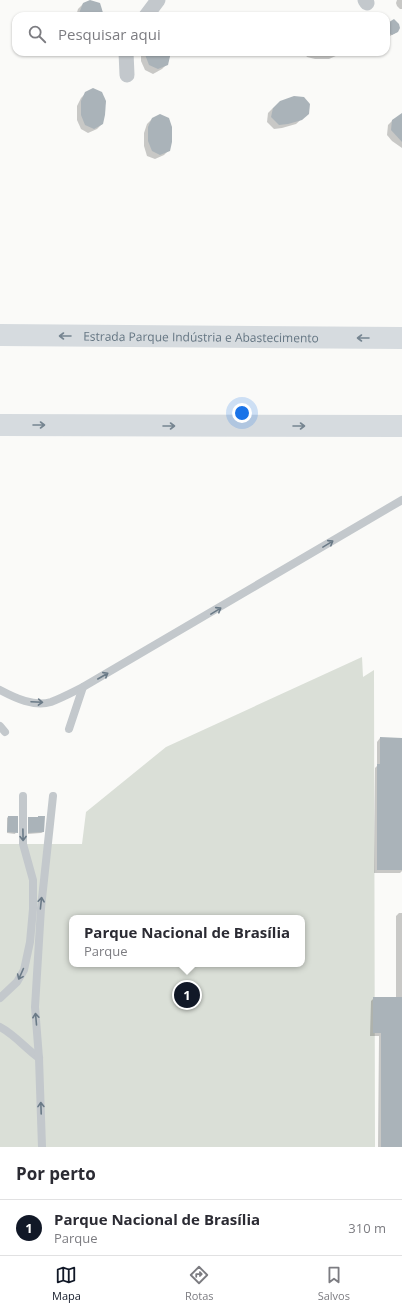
<!DOCTYPE html>
<html lang="pt">
<meta charset="utf-8">
<style>
:root{--surface:#fff;--page:#f7f7f7;--text:#2b2b33;--muted:#7c7c81;--line:#e1e1e2;--accent:#111827}
body{margin:0;font-family:"Open Sans",sans-serif;background:var(--page);color:var(--text)}
.you{position:absolute;left:242px;top:413px;width:14px;height:14px;margin:-10px;border:3px solid #fff;border-radius:50%;background:#1a73e8;box-shadow:0 0 0 6px #1a73e833}
.badge{display:grid;place-items:center;width:26px;height:26px;border-radius:50%;background:var(--accent);color:#fff;font-size:13px;font-weight:700}
.pin{position:absolute;translate:-50% -50%;border:2px solid #fff;box-shadow:0 1px 4px #0006}
.popup{position:absolute;left:69px;top:915px;width:236px;height:52px;box-sizing:border-box;display:grid;place-content:center;border-radius:8px;background:var(--surface);filter:drop-shadow(0 1px 3px #0005);font-size:13px;white-space:nowrap;color:var(--muted)}
.popup b{font-size:15px;color:var(--text)}
.popup::after{content:'';position:absolute;left:50%;top:100%;margin-left:-8px;border:8px solid transparent;border-top-color:var(--surface)}
.list{margin:0;padding:0;list-style:none}
h2{display:flex;justify-content:space-between;align-items:center;height:52px;margin:0;padding:0 16px;font-size:17px}
h2 small{font-size:13px;font-weight:400;color:var(--muted)}
.list li{display:grid;grid-template-columns:26px 1fr auto;gap:12px;align-items:center;box-sizing:border-box;height:56px;padding:0 16px;border-top:1px solid var(--line)}
.list b{display:block;font-size:15px;white-space:nowrap}
.list p{margin:0;font-size:13px;white-space:nowrap;color:var(--muted)}
.list em{font-size:13px;font-style:normal;color:var(--muted)}
.icon{flex:none;width:22px;height:22px;fill:none;stroke:currentColor;stroke-width:2;stroke-linecap:round;stroke-linejoin:round}
.map{position:relative;flex:none;width:402px;height:1147px;overflow:hidden}
.search{position:absolute;background:var(--surface);box-shadow:0 1px 3px #0004;left:12px;right:12px;top:12px;height:44px;display:flex;align-items:center;gap:10px;box-sizing:border-box;padding:0 14px;border-radius:12px;color:var(--muted);font-size:15px}
.sheet{height:108px;background:var(--surface)}
nav{display:flex;justify-content:space-around;align-items:center;box-sizing:border-box;height:56px;border-top:1px solid var(--line);background:var(--surface);font-size:11px;color:var(--muted)}
nav a{display:grid;justify-items:center;gap:2px}
nav .on{color:var(--accent)}
.map>svg:first-child{display:block}
.green{fill:#dadfd7;fill-rule:evenodd}
.shadow{fill:#0003}
.building{fill:#aab3b9}
.lines{fill:none;stroke-linecap:round;stroke-linejoin:round}
.service{stroke:#c3c8cc;stroke-width:8}
.minor{stroke:#c3c8cc;stroke-width:15}
.trunk{stroke:#d6dbdf;stroke-width:22}
.oneway{stroke:#768591}
.oneway2{stroke:#6a7a87}
.labels{text-anchor:middle;dominant-baseline:central;stroke-width:4;stroke-linejoin:round;paint-order:stroke}
.street-label{font-size:12px;fill:#657683;stroke:#fff}
</style>
<div class="map">
<svg width="402" height="1147" viewBox="0 0 402 1147">
<rect width="100%" height="100%" fill="#fafaf8"/>
<!-- green -->
<path class="green" d="M362 657 363 677 374 670 375 1147H0V844H82L86 812 166 747ZM72 918H302V964H72Z"/>
<!-- shadow -->
<g class="shadow">
<path d="M397 0H402V9H400L397 6 396 3Z"/>
<path d="M83 4 102 16H76L78 9Z"/>
<path d="M386 25 397 32 390 36 386 34Z"/>
<path d="M141 52H169L167 64 162 69 153 74 145 70 141 61Z"/>
<path d="M304 52H341L338 55 329 59H315L307 57Z"/>
<path d="M86 93 102 124 97 129 88 133 81 129 77 120V106L81 98Z"/>
<path d="M273 108 305 116 296 124 282 128 274 129 267 122 268 113Z"/>
<path d="M402 116V148L392 141 387 135 388 125 393 120Z"/>
<path d="M152 119 169 150 164 155 155 159 147 156 144 146V133L147 124Z"/>
<path d="M380 738 402 739V871L400 873H374L375 768 377 766V742Z"/>
<path d="M8 817 16 832 15 834 7 833V818Z"/>
<path d="M29 818 43 832 41 833 28 834V819Z"/>
<path d="M399 913H402V1147H378L379 1036H370L371 1001 374 998H396V916Z"/>
</g>
<!-- building -->
<g class="building">
<path d="M90 0 100 3 104 16H78L83 3Z"/>
<path d="M394 19 399 24 400 28 398 32 392 35 386 32V24Z"/>
<path d="M144 52H171L168 65 158 69 149 65Z"/>
<path d="M93 88 102 92 106 101 105 115 103 124 94 129 85 125 81 115V101L85 92Z"/>
<path d="M294 96 304 97 310 104 309 114 302 120 288 124 279 125 271 117 273 108 280 101Z"/>
<path d="M402 113V142L391 130 392 120Z"/>
<path d="M160 114 169 118 172 127V142L170 151 160 155 152 151 148 141V127L152 118Z"/>
<path d="M380 737 402 738V870H377V764H380Z"/>
<path d="M8 816H18V833L7 832Z"/>
<path d="M38 816H45L44 832 28 833V817H38Z"/>
<path d="M373 997H402V1147H381V1033H373Z"/>
</g>
<g class="lines">
<!-- service -->
<g class="service">
<path d="M0 690C15 698 34 707 51 702 62 698 73 692 83 687"/>
<path d="M0 726 5 732"/>
<path d="M69 729 83 687 402 500"/>
<path d="M0 998 17 982 24 970 30 942 33 909V880L23 844V796"/>
<path d="M0 1027C15 1035 25 1048 39 1058"/>
<path d="M42 1147 39 1058 35 1007 41 908 53 796"/>
</g>
<!-- minor -->
<g class="minor">
<path d="M365 0 367 3"/>
<path d="M146 16 158 0"/>
<path d="M126 52 127 75"/>
</g>
<!-- trunk -->
<g class="trunk">
<path id="s1" d="M0 335 402 338"/>
<path d="M0 425 402 426"/>
</g>
</g>
<!-- one-way arrows -->
<defs><path id="oneway-shaft" d="M-6 0H5M1.5-3L5.5 0L1.5 3" fill="none" stroke-width="1.6" stroke-linecap="round" stroke-linejoin="round"/></defs>
<g class="oneway">
<use href="#oneway-shaft" transform="translate(65 336) rotate(-180)"/>
<use href="#oneway-shaft" transform="translate(363 338) rotate(-180)"/>
<use href="#oneway-shaft" transform="translate(39 425)"/>
<use href="#oneway-shaft" transform="translate(169 426)"/>
<use href="#oneway-shaft" transform="translate(299 426)"/>
</g>
<g class="oneway2">
<use href="#oneway-shaft" transform="translate(328 544) rotate(-31)"/>
<use href="#oneway-shaft" transform="translate(216 611) rotate(-31)"/>
<use href="#oneway-shaft" transform="translate(103 676) rotate(-30)"/>
<use href="#oneway-shaft" transform="translate(37 702) rotate(3)"/>
<use href="#oneway-shaft" transform="translate(23 835) rotate(89)"/>
<use href="#oneway-shaft" transform="translate(41 903) rotate(-84)"/>
<use href="#oneway-shaft" transform="translate(21 974) rotate(114)"/>
<use href="#oneway-shaft" transform="translate(36 1019) rotate(-95)"/>
<use href="#oneway-shaft" transform="translate(41 1108) rotate(-92)"/>
</g>
<g class="labels">
<!-- street labels -->
<g class="street-label">
<text stroke="none"><textPath href="#s1" startOffset="201">Estrada Parque Indústria e Abastecimento</textPath></text>
</g>
</g>
</svg>
<div class="you"></div>
<div class="pin badge" style="left:187px;top:995px">1</div>
<div class="popup"><b>Parque Nacional de Brasília</b>Parque</div>
<div class="search"><svg class="icon" aria-label="search" viewBox="0 0 24 24"><circle cx="10" cy="10" r="6"/><path d="M15 15l6 6"/></svg>Pesquisar aqui</div>
</div>
<section class="sheet">
<h2>Por perto<small></small></h2>
<ul class="list">
<li><span class="badge">1</span><div><b>Parque Nacional de Brasília</b><p>Parque</p></div><em>310 m</em></li>
</ul>
</section>
<nav>
<a class="on"><svg class="icon" aria-label="map" viewBox="0 0 24 24"><path d="M3 6l6-2 6 2 6-2v14l-6 2-6-2-6 2zM9 4v14M15 6v14"/></svg>Mapa</a>
<a><svg class="icon" aria-label="directions" viewBox="0 0 24 24"><path d="M12 3l9 9-9 9-9-9zM9 14v-3h6M13 9l2 2-2 2"/></svg>Rotas</a>
<a><svg class="icon" aria-label="saved" viewBox="0 0 24 24"><path d="M7 4h10v16l-5-4-5 4z"/></svg>Salvos</a>
</nav>
